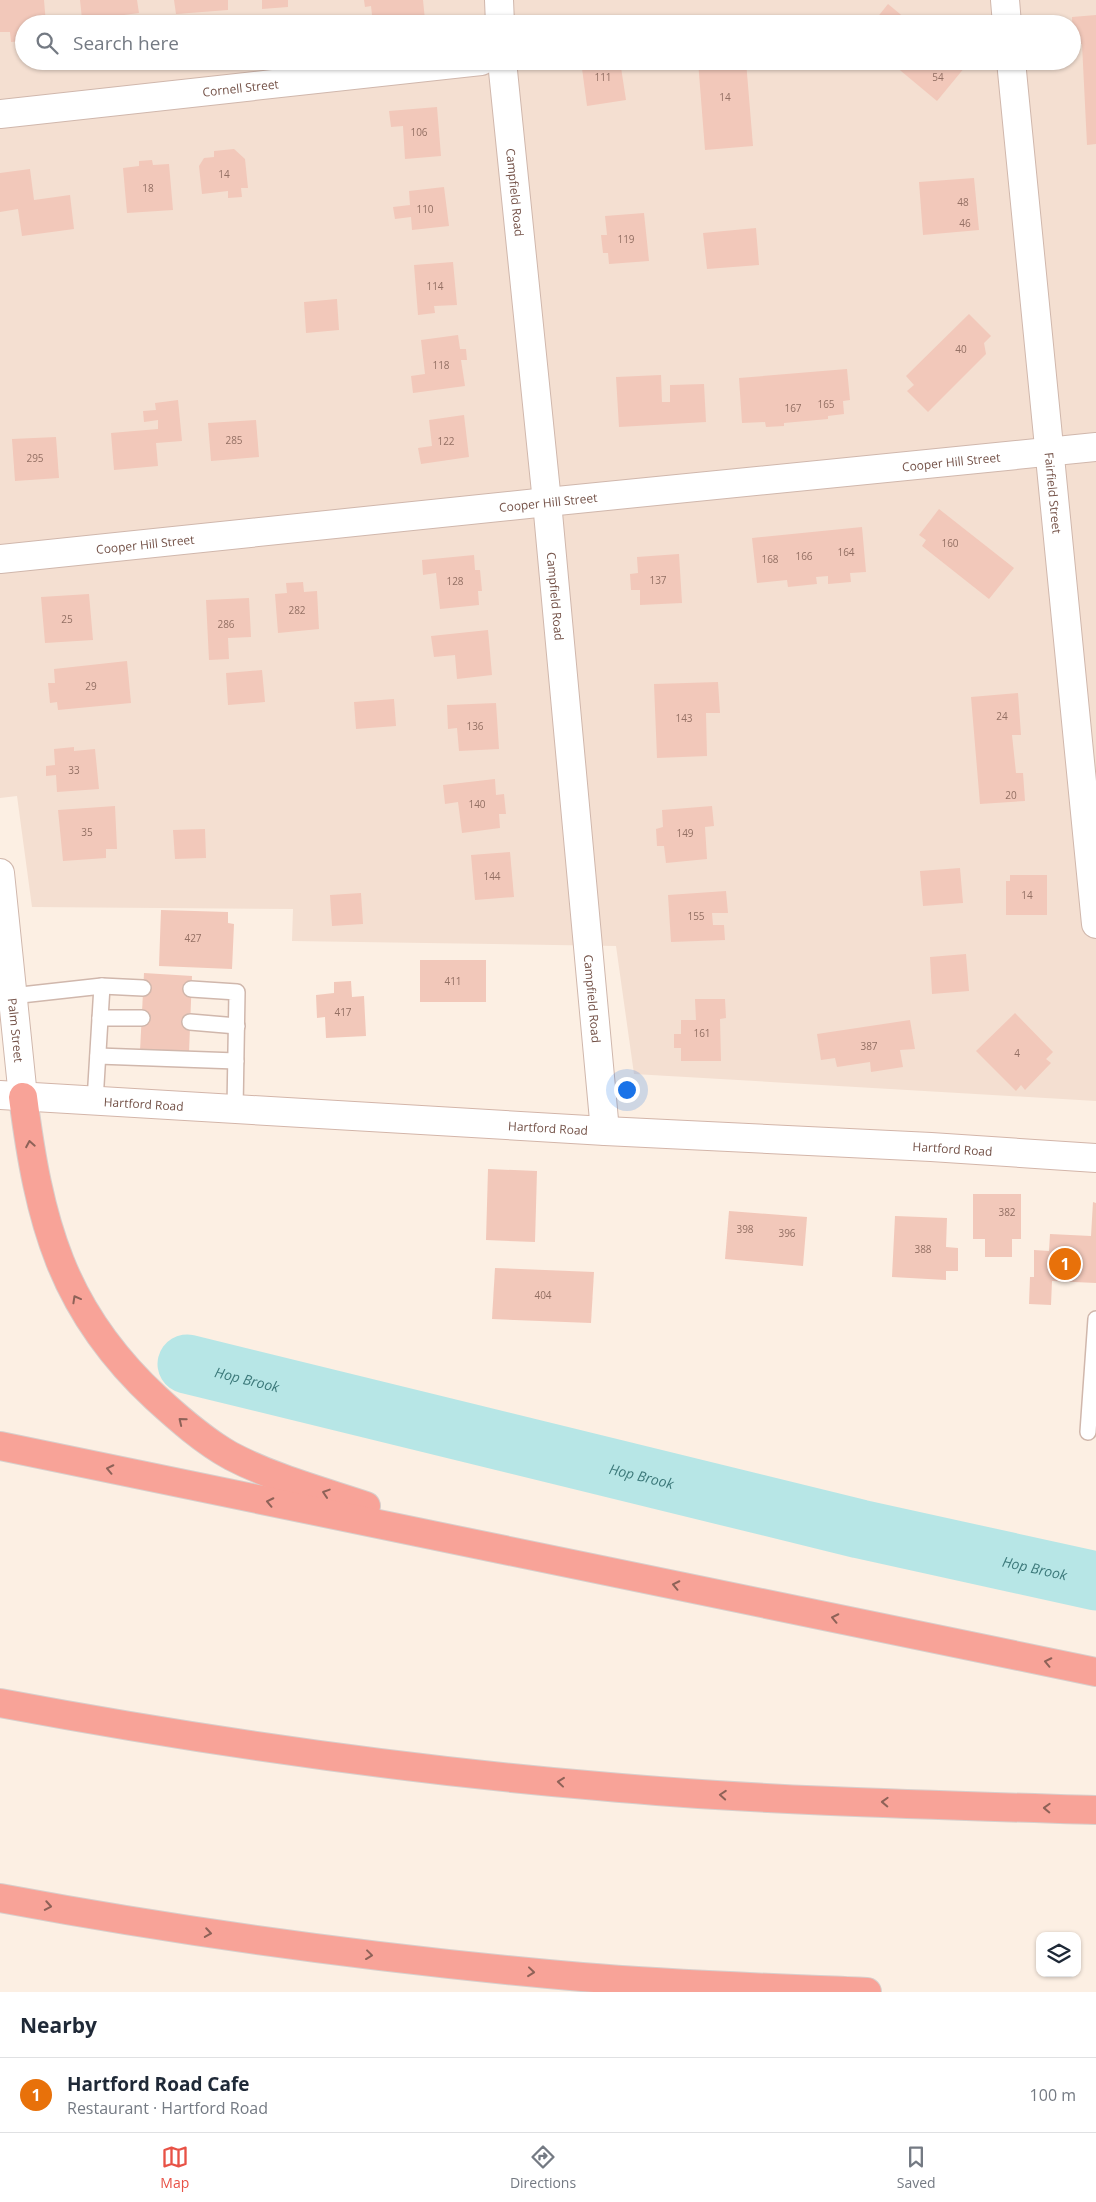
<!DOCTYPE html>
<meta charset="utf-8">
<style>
:root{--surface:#fff;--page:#f6f6f7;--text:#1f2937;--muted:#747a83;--line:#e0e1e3;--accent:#e85246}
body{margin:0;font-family:"Open Sans",sans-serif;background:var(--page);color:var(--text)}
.controls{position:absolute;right:15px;bottom:15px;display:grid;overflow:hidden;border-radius:10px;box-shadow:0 1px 4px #0004}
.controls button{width:45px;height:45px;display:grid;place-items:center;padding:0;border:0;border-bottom:1px solid var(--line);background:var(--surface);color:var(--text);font:25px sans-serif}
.you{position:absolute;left:626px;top:1089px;width:18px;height:18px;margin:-12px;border:4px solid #fff;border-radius:50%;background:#1a73e8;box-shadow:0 0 0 8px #1a73e833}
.badge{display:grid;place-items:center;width:32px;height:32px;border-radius:50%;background:var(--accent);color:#fff;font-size:16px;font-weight:700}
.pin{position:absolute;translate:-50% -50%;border:2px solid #fff;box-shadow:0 1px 5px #0006}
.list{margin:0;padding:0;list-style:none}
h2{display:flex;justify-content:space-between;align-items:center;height:65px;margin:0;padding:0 20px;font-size:21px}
h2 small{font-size:16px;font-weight:400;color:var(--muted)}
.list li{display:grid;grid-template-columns:32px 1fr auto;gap:15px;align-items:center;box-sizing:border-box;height:75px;padding:0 20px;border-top:1px solid var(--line)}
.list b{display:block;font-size:19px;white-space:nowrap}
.list p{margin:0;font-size:16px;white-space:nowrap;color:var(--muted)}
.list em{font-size:16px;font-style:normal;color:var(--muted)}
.icon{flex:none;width:28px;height:28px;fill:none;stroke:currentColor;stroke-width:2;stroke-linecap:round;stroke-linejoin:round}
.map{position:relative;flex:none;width:1096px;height:1992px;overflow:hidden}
.search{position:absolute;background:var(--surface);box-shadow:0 1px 4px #0004;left:15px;right:15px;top:15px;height:55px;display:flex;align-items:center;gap:12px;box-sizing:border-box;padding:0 18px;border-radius:28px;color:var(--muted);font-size:19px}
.sheet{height:140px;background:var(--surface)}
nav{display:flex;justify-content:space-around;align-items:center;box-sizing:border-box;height:70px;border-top:1px solid var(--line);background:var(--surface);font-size:14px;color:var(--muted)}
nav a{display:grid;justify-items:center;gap:2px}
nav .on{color:var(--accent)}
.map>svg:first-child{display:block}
.residential{fill:#f4dfd1;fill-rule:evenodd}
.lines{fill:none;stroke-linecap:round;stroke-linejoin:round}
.river{stroke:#b7e6e6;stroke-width:59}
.building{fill:#f2c8ba}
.service-casing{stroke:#d0b7ac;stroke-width:18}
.minor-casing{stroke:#d0b7ac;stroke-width:30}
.secondary-casing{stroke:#d3b5a9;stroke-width:30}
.motorway-casing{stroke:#d8cfcc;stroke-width:30}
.service{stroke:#fff;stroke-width:15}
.minor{stroke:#fff;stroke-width:28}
.secondary{stroke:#fff;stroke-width:28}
.motorway{stroke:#f8a398;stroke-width:28}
.oneway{stroke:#8e6258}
.labels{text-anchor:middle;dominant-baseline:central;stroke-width:4;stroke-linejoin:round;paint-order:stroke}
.number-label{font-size:10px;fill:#947064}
.street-label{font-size:12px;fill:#745248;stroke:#fff3e9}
.water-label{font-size:14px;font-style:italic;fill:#3c797a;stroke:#fff3e9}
</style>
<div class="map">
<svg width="1096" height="1992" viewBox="0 0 1096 1992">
<rect width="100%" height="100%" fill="#fcefe3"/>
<!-- residential -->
<path class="residential" d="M0 0H1096V1101L634 1074 616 946 292 941 293 909 32 907 17 796 0 798ZM24 24H1072V61H24Z"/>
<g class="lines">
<!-- river -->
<path class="river" id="s1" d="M187 1364 860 1529 1096 1581"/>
</g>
<!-- building -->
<g class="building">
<path d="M0 0H44L46 24H24V31H22V41L11 42 10 32H0Z"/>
<path d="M80 0H137L139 13 124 15 125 22 118 24H104L103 18 82 19Z"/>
<path d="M174 0H228V10L176 14Z"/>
<path d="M262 0H288V7L262 9Z"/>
<path d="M364 0H423L425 20 373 24 371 6 365 7Z"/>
<path d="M888 4 912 24H872Z"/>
<path d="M1096 15V144L1087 145 1082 44H1073L1072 17Z"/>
<path d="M581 61H620L626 100 587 106Z"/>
<path d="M698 61H746L753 146 705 150Z"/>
<path d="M889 61H958L965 67 937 101Z"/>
<path d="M437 107 441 156 405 159 403 126 391 127 389 111Z"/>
<path d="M234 149 245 159 248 188H241L242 197 228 198V191L202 194 199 166 204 158 214 157V151Z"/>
<path d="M152 160 153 165 169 164 173 210 127 213 123 168 139 166V161Z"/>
<path d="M30 169 34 200 70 195 74 229 22 236 18 209 0 212V173Z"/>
<path d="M974 178 979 230 923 235 919 182Z"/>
<path d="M444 187 449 226 412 230 411 217 395 219 393 207 410 205 409 191Z"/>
<path d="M644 213 649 261 609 264 608 253H603L601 235H607L605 216Z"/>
<path d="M756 228 759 265 707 269 703 233Z"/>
<path d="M453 262 457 305 434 306 435 313 418 315 414 265Z"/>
<path d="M337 299 339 330 306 333 304 302Z"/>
<path d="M969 314 991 336 984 343 986 354 928 412 907 391 914 385 906 376Z"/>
<path d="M458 335 460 349H466L467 360H461L465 386 413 393 411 376 425 374 421 340Z"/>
<path d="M847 369 850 400 843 401 844 414 828 416V419L784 423V426L766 427 765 422 742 423 739 378Z"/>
<path d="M661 375 662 402H670V385L704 384 706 422 619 427 616 377Z"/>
<path d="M178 400 182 441 156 443 158 466 114 470 111 433 158 429V420L144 422 143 411 156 410 155 403Z"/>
<path d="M464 415 469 457 421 464 418 448 432 446 429 420Z"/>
<path d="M256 420 259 457 211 461 208 423Z"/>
<path d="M56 437 59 478 15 481 12 439Z"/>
<path d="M939 509 1014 568 989 599 922 546 926 540 919 535Z"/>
<path d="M862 527 866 572 850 573 851 582 828 584V576L816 577 817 584 788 587 787 580 757 583 752 538Z"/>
<path d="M679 554 682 603 640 605V590H631L630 574 638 573 637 557Z"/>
<path d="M474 555 475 570H480L482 591H478L479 605 440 609 436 573 423 575 422 560Z"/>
<path d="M303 582 304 592 317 591 319 629 278 633 275 594 287 593 286 583Z"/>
<path d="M89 594 93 640 45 643 41 597Z"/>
<path d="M249 598 251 637 228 638 229 659 209 660 206 600Z"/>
<path d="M488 630 492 675 457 679 455 655 434 657 431 636Z"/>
<path d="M127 661 131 703 58 710 57 702 50 703 48 683H55L54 669Z"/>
<path d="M262 670 265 702 228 705 226 673Z"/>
<path d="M718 682 720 713H706L707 756 657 758 654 684Z"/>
<path d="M1018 693 1021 735H1012L1016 773H1023L1025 801 980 804 971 697Z"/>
<path d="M394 699 396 726 356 729 354 702Z"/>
<path d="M496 703 499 749 459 751 457 728 448 729 447 705Z"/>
<path d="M74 747V751L95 749 99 789 57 792 56 775 46 776V766L55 765 54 749Z"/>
<path d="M495 779 496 795 504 794 506 814H499L500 828 462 833 458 802 445 804 443 785Z"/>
<path d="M115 806 117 849H106V858L63 861 58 810Z"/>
<path d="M712 806 714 826 705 827 707 859 666 863 664 846H657L656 829 663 827 662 810Z"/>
<path d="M205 829 206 858 175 859 173 830Z"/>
<path d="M510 852 514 897 475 900 471 855Z"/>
<path d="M960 868 963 903 923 906 920 871Z"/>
<path d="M1010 875H1047V915H1006V881H1010Z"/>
<path d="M726 891 728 913H712L713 925H724L725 940 671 942 668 895Z"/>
<path d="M361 893 363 924 332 926 330 895Z"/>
<path d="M161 910 228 912V923L234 924 232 969 159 966Z"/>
<path d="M966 954 969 991 932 994 930 957Z"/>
<rect x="420" y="960" width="66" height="42"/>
<path d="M144 973 192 976 189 1053 140 1051Z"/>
<path d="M351 981 352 997 364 996 366 1036 326 1038 325 1017 317 1018 316 995 334 993V982Z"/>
<path d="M695 999H725L726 1018 720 1019 721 1061H681V1048H674V1034H681V1020H696Z"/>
<path d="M1015 1013 1053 1052 1046 1059 1051 1063 1025 1090 1021 1085 1016 1091 976 1051Z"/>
<path d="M910 1020 915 1049 900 1050 903 1067 871 1072 870 1062 837 1067 835 1058 821 1060 817 1034Z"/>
<path d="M488 1169 537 1171 535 1242 486 1240Z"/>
<path d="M973 1194H1021V1239H1012V1257H985V1239H973Z"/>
<path d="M1093 1202 1096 1203V1283L1052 1281 1051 1305 1029 1304 1030 1277H1034V1250L1049 1251 1050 1234 1091 1236Z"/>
<path d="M729 1211 807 1217 803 1266 725 1259Z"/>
<path d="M895 1216 947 1218 946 1247 958 1248V1271H946V1280L892 1277Z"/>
<path d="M495 1268 594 1272 591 1323 492 1319Z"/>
</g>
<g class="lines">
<!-- service casing -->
<g class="service-casing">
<g id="service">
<path d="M102 986 143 988"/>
<path d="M191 989 237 992 235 1109"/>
<path d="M12 996 102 986 95 1101"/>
<path d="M100 1018H142"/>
<path d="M190 1022 237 1026"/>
<path d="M98 1056 236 1061"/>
<path d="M1088 1432 1096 1319"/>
</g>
</g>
<!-- minor casing -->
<g class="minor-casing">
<g id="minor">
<path d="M499 0 500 24"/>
<path d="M1005 0 1007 24"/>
<path id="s2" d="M502 61 547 502 605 1131"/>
<path id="s3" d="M1011 61 1096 924"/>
<path id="s4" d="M0 114 481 61"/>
<path id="s5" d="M0 559 547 502 1096 447"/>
<path id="s6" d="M0 873 23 1097"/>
</g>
</g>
<!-- secondary casing -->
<g class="secondary-casing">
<g id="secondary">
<path id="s7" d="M0 1095 605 1131 931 1147 1096 1158"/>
</g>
</g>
<!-- motorway casing -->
<g class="motorway-casing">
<g id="motorway">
<path d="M23 1097C39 1221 61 1310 156 1398 179 1419 204 1441 231 1456 273 1478 321 1491 366 1506"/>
<path d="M0 1446 1096 1672"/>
<path d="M0 1703C198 1740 397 1769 598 1786 763 1801 930 1805 1096 1810"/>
<path d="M0 1898C193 1934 387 1960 582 1977 677 1985 772 1988 867 1992"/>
</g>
</g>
<!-- service -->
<use href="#service" class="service"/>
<!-- minor -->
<use href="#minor" class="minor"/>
<!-- secondary -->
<use href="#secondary" class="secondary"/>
<!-- motorway -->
<use href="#motorway" class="motorway"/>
</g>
<!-- one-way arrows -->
<defs><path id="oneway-chevron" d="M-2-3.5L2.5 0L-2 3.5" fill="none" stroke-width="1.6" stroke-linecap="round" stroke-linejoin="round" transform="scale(1.25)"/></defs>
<g class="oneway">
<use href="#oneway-chevron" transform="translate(30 1144) rotate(-100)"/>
<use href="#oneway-chevron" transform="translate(76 1299) rotate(-119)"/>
<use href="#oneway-chevron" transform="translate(182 1421) rotate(-141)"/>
<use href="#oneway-chevron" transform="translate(110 1469) rotate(-168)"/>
<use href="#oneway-chevron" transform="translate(326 1493) rotate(-162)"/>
<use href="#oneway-chevron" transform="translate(270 1502) rotate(-168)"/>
<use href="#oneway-chevron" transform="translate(676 1585) rotate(-168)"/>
<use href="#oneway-chevron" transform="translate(835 1618) rotate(-168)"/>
<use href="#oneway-chevron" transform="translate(1048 1662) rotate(-168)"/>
<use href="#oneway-chevron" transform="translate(561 1782) rotate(-174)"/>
<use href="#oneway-chevron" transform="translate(723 1795) rotate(-176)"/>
<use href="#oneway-chevron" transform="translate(885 1802) rotate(-178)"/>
<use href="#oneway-chevron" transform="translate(1047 1808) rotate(-178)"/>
<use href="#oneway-chevron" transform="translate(48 1906) rotate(10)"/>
<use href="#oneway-chevron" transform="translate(208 1933) rotate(9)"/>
<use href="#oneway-chevron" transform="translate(369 1955) rotate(7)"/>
<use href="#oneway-chevron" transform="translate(531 1972) rotate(6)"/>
</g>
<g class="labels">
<!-- number labels -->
<g class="number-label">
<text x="603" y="77">111</text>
<text x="938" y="77">54</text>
<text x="725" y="97">14</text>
<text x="419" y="132">106</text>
<text x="224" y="174">14</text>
<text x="148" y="188">18</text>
<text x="963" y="202">48</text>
<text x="425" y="209">110</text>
<text x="965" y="223">46</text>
<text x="626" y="239">119</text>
<text x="435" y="286">114</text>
<text x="961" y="349">40</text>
<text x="441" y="365">118</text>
<text x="826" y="404">165</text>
<text x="793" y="408">167</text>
<text x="234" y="440">285</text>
<text x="446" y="441">122</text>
<text x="35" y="458">295</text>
<text x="950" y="543">160</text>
<text x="846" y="552">164</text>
<text x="804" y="556">166</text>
<text x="770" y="559">168</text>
<text x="658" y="580">137</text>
<text x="455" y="581">128</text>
<text x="297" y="610">282</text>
<text x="67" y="619">25</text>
<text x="226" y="624">286</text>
<text x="91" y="686">29</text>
<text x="1002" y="716">24</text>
<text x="684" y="718">143</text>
<text x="475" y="726">136</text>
<text x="74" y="770">33</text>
<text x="1011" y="795">20</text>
<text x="477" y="804">140</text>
<text x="87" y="832">35</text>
<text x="685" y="833">149</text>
<text x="492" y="876">144</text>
<text x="1027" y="895">14</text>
<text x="696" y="916">155</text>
<text x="193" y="938">427</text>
<text x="453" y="981">411</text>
<text x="343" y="1012">417</text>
<text x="702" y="1033">161</text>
<text x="869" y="1046">387</text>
<text x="1017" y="1053">4</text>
<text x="1007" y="1212">382</text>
<text x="745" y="1229">398</text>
<text x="787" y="1233">396</text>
<text x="923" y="1249">388</text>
<text x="543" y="1295">404</text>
</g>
<!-- street labels -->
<g class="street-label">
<text stroke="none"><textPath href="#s4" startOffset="242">Cornell Street</textPath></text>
<text stroke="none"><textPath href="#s2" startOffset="132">Campfield Road</textPath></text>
<text stroke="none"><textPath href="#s5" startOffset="956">Cooper Hill Street</textPath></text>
<text stroke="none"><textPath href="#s3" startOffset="434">Fairfield Street</textPath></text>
<text stroke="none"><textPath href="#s5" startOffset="551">Cooper Hill Street</textPath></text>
<text stroke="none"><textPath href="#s5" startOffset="146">Cooper Hill Street</textPath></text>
<text stroke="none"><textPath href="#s2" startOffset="538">Campfield Road</textPath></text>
<text stroke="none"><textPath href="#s2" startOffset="942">Campfield Road</textPath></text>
<text stroke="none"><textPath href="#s6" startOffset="158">Palm Street</textPath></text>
<text stroke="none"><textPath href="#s7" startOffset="144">Hartford Road</textPath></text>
<text stroke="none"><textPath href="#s7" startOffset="549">Hartford Road</textPath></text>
<text stroke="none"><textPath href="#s7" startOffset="954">Hartford Road</textPath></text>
</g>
<!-- water labels -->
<g class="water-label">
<text stroke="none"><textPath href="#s1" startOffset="62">Hop Brook</textPath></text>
<text stroke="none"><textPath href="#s1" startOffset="468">Hop Brook</textPath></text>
<text stroke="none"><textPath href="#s1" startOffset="872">Hop Brook</textPath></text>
</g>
</g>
</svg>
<div class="controls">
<button><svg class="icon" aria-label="layers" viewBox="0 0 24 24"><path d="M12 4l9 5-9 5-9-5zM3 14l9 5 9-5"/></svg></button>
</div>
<div class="you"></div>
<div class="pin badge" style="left:1065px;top:1264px;background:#e8710a">1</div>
<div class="search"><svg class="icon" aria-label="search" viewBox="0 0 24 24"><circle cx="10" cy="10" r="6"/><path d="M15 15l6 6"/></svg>Search here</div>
</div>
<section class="sheet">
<h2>Nearby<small></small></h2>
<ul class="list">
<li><span class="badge" style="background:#e8710a">1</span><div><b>Hartford Road Cafe</b><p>Restaurant · Hartford Road</p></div><em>100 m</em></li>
</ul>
</section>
<nav>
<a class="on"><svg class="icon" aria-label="map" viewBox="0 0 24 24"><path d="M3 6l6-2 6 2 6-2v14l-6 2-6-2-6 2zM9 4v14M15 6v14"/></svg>Map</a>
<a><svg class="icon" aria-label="directions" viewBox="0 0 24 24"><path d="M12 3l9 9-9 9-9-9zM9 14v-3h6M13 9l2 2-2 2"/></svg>Directions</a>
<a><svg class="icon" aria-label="saved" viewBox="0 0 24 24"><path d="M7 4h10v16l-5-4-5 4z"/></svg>Saved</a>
</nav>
